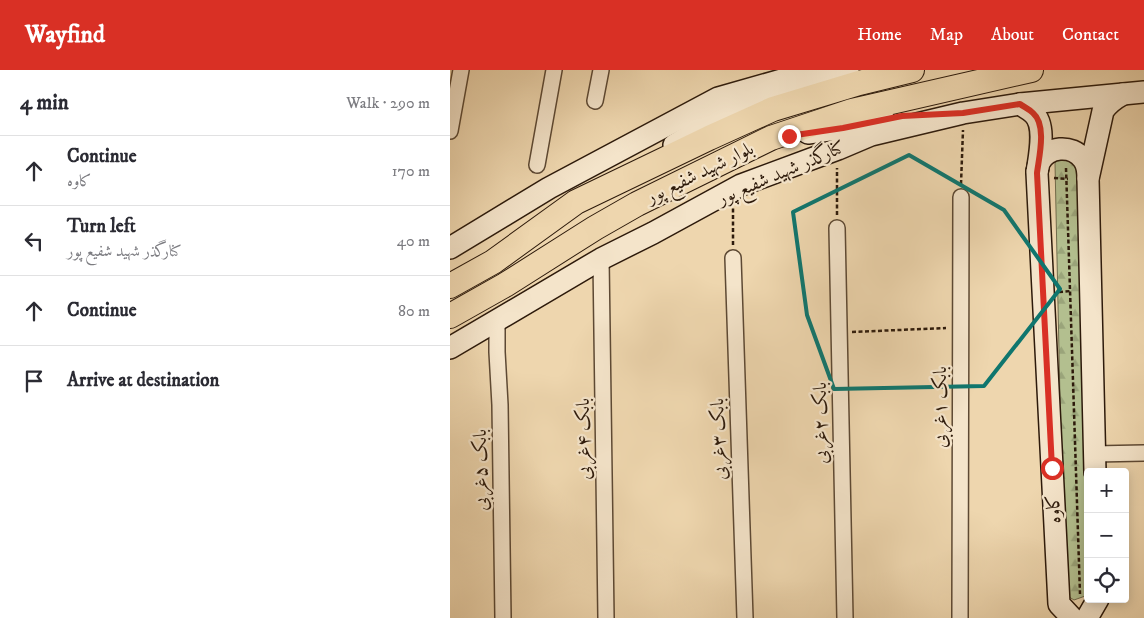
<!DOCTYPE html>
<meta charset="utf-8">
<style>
:root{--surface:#fff;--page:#f7f7f7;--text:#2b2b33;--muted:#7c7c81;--line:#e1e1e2;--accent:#d93025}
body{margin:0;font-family:"IM FELL DW Pica",Amiri,serif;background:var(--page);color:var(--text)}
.controls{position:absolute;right:15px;bottom:15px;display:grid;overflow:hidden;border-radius:5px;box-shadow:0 2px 12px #0003}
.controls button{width:45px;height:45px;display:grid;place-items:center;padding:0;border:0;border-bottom:1px solid var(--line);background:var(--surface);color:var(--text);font:25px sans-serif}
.stop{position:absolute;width:15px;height:15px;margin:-11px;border:4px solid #d93025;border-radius:50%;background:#fff}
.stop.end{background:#d93025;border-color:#fff;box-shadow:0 1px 5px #0008}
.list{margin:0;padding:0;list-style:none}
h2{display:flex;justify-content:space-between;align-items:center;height:65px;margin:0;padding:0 20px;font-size:21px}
h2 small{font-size:16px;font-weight:400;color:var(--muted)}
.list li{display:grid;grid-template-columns:32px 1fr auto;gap:15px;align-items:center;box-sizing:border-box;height:70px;padding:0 20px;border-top:1px solid var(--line)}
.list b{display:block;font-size:19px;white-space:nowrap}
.list p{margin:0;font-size:16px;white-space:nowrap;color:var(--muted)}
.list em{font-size:16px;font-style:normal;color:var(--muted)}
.icon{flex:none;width:28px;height:28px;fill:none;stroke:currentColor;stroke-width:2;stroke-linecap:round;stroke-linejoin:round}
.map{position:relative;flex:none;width:694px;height:548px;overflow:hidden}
header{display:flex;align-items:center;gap:30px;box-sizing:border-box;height:70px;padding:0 25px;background:var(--accent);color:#fff}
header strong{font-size:24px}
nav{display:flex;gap:28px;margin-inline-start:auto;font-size:18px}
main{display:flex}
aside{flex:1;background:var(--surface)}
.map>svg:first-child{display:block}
.forest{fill:url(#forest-firs);stroke:#706c4d}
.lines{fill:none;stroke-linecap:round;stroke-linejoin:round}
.street-casing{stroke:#5d4934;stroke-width:18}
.secondary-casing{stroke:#2d1a0b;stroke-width:24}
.primary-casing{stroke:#2d1a0b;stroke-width:26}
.path{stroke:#2d1a0b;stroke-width:2.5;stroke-dasharray:4 2.5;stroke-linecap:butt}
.street{stroke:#f4e4ca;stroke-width:15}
.secondary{stroke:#f4e4ca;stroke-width:21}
.primary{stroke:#eed6ae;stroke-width:24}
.route{stroke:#d93025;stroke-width:6}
.marked{fill:none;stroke:#0f766e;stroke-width:4;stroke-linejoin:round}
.labels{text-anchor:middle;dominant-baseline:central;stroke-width:4.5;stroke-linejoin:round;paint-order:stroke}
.street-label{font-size:19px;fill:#2d1a0b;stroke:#f4e4ca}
</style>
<header>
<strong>Wayfind</strong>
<nav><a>Home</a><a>Map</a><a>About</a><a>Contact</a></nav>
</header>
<main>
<aside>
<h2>4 min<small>Walk · 290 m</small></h2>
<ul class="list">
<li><svg class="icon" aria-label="ahead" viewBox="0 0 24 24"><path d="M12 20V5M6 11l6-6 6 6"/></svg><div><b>Continue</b><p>کاوه</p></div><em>170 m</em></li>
<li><svg class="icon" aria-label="left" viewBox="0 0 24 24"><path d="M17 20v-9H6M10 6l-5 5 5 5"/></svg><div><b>Turn left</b><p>کنارگذر شهید شفیع پور</p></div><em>40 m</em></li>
<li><svg class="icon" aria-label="ahead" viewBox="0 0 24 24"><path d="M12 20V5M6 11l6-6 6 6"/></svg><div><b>Continue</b></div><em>80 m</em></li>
<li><svg class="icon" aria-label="arrive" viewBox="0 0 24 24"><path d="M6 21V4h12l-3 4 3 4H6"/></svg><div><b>Arrive at destination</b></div></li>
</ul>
</aside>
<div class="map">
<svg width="694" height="548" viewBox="0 0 694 548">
<defs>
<pattern id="forest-firs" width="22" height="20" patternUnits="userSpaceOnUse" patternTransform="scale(1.25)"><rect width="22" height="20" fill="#b3bf8f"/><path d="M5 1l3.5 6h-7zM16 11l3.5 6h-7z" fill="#9aa47a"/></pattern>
</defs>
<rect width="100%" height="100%" fill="#eed6ae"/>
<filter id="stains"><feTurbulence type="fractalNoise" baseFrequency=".004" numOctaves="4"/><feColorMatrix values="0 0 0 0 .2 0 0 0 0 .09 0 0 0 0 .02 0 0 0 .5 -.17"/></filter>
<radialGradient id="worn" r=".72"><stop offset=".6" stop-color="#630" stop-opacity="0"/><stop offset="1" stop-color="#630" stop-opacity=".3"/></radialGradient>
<!-- forest -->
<path class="forest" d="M609 86 630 88 638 402V525L624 530 616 525 614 517 605 93Z"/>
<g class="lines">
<!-- street casing -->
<g class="street-casing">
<g id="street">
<path d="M145 31 151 0"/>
<path d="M0 61 11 0"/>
<path d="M87 95 104 0"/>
<path d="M387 158 395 548"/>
<path d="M283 188 295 548"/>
<path d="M151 189 156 548"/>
<path d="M47 251V282L50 335 53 548"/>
<path d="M644 384 694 383"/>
<path d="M510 548 511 127"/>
</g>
</g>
<!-- secondary casing -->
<g class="secondary-casing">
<g id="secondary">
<path d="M570 34C574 37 579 39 583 43 597 55 589 87 587 103L609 534 622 548"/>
<path d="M358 63 393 58 434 50"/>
<path d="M224 75 276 44 313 30 380 10 398 0"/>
<path d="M587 101C588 99 588 96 589 93 597 76 622 74 633 89 638 95 638 102 638 109"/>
<path d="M0 178 99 118 268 28 367 0"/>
<path d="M0 278 151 189 203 163 291 115 388 79 421 65 513 43 570 34 694 22"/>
<path d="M645 402 638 109 653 41C658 33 664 29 673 24"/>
<path d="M637 548 648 529"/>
</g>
</g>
<!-- primary casing -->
<g class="primary-casing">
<g id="primary">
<path d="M0 216 43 192 126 132 259 68 323 39 409 13 462 0"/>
<path d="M0 246 55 215 145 158 187 134 321 68 402 41 581 0"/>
</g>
</g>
<!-- path -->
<g class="path">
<path d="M616 98 630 524"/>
<path d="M604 108 618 109"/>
<path d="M511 114 513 60"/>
<path d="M387 145V98"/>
<path d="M283 175V138"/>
<path d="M609 222 621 221"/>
<path d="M402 262 496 258"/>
</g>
<!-- street -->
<use href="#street" class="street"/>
<!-- secondary -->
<use href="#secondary" class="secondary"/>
<!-- primary -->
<use href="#primary" class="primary"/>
</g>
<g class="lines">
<!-- route -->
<path class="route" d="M339 66 393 58 452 46 513 43 570 34C574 37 579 39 583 43 597 55 589 87 587 103L602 398"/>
</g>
<!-- marked area -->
<path class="marked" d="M459 85 554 140 610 219 534 316 384 319 357 245 343 142Z"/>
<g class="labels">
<!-- street labels -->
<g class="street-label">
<text transform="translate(250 103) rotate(-26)">بلوار شهید شفیع پور</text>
<text transform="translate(331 103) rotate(-23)">کنارگذر شهید شفیع پور</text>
<text transform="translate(490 337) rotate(-90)">بابک ۱غربی</text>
<text transform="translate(371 353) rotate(-91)">بابک ۲غربی</text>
<text transform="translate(134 369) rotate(-91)">بابک ۴غربی</text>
<text transform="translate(269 369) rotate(-92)">بابک ۳غربی</text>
<text transform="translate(31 400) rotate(-91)">بابک ۵غربی</text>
<text transform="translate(604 439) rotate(-93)">کاوه</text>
</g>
</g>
<rect width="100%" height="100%" filter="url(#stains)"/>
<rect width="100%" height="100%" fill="url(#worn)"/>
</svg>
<div class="controls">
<button>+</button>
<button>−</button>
<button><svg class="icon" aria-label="locate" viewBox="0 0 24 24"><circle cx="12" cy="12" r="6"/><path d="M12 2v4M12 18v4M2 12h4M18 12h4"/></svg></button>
</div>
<div class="stop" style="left:602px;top:398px"></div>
<div class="stop end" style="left:339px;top:66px"></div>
</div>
</main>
